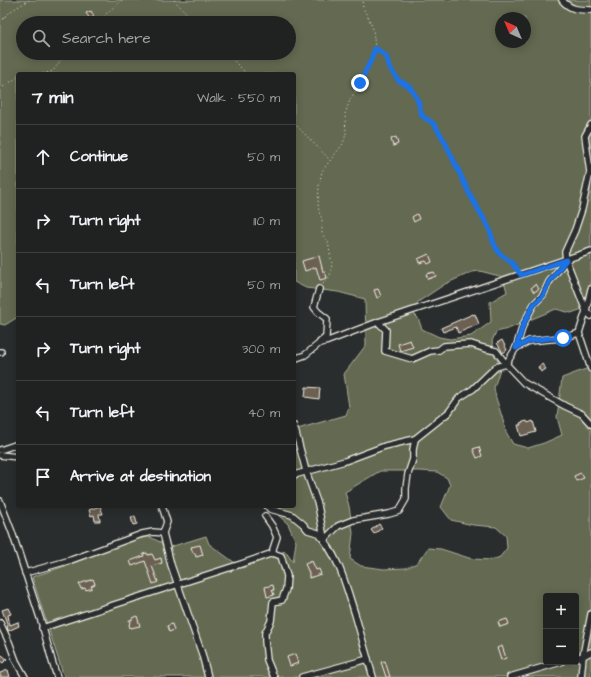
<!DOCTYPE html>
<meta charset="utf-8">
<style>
:root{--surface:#202222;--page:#282a2a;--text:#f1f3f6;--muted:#a2a4a5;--line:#3d3f40}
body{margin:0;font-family:"Architects Daughter",sans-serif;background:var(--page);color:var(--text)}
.controls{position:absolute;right:12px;bottom:12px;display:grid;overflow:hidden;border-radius:4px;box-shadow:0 2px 10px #0003}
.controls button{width:36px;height:36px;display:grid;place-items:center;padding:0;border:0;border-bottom:1px solid var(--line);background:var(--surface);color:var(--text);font:20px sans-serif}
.compass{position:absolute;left:495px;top:12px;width:36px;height:36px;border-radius:50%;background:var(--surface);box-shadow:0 2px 10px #0003;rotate:316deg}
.stop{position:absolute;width:12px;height:12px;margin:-9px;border:3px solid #1a73e8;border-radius:50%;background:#fff}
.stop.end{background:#1a73e8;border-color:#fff;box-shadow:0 1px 4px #0008}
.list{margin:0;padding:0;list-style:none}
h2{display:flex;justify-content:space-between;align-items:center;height:52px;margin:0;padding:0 16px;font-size:17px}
h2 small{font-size:13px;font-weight:400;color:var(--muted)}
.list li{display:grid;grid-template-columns:26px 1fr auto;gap:12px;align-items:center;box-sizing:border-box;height:64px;padding:0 16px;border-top:1px solid var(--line)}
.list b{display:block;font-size:15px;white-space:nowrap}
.list em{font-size:13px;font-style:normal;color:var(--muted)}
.icon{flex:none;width:22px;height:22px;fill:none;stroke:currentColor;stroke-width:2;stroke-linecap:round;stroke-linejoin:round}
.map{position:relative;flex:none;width:591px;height:677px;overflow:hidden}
.search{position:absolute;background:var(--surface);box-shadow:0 2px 10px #0003;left:16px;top:16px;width:280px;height:44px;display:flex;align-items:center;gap:10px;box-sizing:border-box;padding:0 14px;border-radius:22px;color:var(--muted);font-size:15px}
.panel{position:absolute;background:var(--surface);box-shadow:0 2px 10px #0003;left:16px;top:72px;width:280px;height:436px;border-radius:4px}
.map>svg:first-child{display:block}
.green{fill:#646b51;stroke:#acae9c;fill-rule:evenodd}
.building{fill:#6c6052;stroke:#f4f1e8}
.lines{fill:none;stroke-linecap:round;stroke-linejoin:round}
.street-casing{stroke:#f4f1e8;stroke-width:8}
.path{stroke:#f4f1e8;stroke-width:1;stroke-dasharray:1 3;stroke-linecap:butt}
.street{stroke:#2a2d2e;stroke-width:5.5}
.route{stroke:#1a73e8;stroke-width:5}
</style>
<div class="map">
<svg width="591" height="677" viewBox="0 0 591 677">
<rect width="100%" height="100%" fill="#2a2d2e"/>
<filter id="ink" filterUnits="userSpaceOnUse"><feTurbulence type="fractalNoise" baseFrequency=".025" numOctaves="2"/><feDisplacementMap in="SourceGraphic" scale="8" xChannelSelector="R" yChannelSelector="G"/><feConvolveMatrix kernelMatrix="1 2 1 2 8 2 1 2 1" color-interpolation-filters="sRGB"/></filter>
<g filter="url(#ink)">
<!-- green -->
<path class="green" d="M0 0H591V306L571 313 556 309 508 329 496 332 492 341 500 369 494 388 496 398 503 420 506 432 513 444 528 448 544 443 562 435 557 417 562 378 591 367V677H64L32 577 68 565 134 539 150 537 170 547 206 536 209 544 242 568 285 551 293 562 296 542 288 524 278 515 275 506H294V430L346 415 349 407 344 374 366 345 365 299 338 292 306 288 294 282V74H18V317L5 325 0 324ZM501 18H525V42H501ZM23 23H289V53H23ZM480 271 503 277 507 292 490 302 491 322 471 336 450 339 439 337 422 329 418 318 414 314 418 302 445 284 472 272ZM380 471H419L437 472 447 478 450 485 441 507 451 520 473 525 496 527 506 536 507 548 500 557 492 560 472 559 441 549 428 548 417 563 406 568 384 569 361 566 350 559 353 533 349 506 345 492ZM546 596H576V662H546Z"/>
<!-- building -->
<g class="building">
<path d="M91 11 94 16 90 19 86 13Z"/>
<path d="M396 137 398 144 393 146 391 139Z"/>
<path d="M417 214 419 219 414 222 412 217Z"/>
<path d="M429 254 432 262 428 264 426 261 419 263 418 259Z"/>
<path d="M319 256 323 272H325L327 278 320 280 316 267 305 271 302 261Z"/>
<path d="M434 272 436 276 428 279 426 274Z"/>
<path d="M536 284 539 289 534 292 531 288Z"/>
<path d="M378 289 381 296 377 298 374 290Z"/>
<path d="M473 314V315L475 314 479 324 458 333 456 327 443 332 441 328Z"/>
<path d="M410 340 413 347 400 351 398 344Z"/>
<path d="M502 340 507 350 503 353 497 343Z"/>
<path d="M542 364 546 369 541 372 538 367Z"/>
<path d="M306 387 320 388 319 399 305 397Z"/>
<path d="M527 421 528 423 533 421 536 432 521 436 518 425H521L520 423Z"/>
<path d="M479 447 482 456 477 458 473 449Z"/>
<path d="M581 473 584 478 576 481 574 476Z"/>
<path d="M100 506 103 514H99L100 521H95L94 515 91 516 89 510Z"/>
<path d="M135 516 137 524 133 525 131 517Z"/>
<path d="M379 524 382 528 374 534 371 530Z"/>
<path d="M200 545 203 555 196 557 195 553H193L191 547Z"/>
<path d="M147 553 148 555 152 554 155 560 161 558 162 563 152 566 158 582 153 584 145 561 132 566 130 561 144 556 143 554Z"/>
<path d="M312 561 316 570 319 569 321 574 309 578V573L305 564Z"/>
<path d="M93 579 95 584 91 586 92 588 86 590 85 588 81 589 79 584Z"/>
<path d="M273 585 274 590H272L274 595 267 597 265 587Z"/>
<path d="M8 608 11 614 8 615 10 625 18 622 19 626 8 631 7 626 9 625 8 626 2 610Z"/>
<path d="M137 616 140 626 130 628 129 624 130 623 129 620H132V618Z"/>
<path d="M507 619 509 624 500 627 498 622Z"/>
<path d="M172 624 174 630 169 632 167 626Z"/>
<path d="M502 646 506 658 501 660 497 648Z"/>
<path d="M295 654 298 663 290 666 287 657Z"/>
<path d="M2 655 7 659 3 663 0 661V658Z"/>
<path d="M385 661 390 677H386L381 662Z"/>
<path d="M8 670 10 677H0V673Z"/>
</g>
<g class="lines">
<!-- street casing -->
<g class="street-casing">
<g id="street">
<path d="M562 0C570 10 579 10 591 10"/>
<path d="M591 125 585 136 590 172 582 209 575 230 565 252 566 260 586 311 579 333 591 369"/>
<path d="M319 289 314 307 318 312 327 319 326 337 320 342"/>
<path d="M591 289 586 311 591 316"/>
<path d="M378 322 386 330 385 351 412 359 430 351 439 350 444 346 456 345 471 344 483 348 496 351 506 364 524 383 565 406 582 414 591 424"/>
<path d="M516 348 529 341 550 339 563 338 579 333"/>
<path d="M0 352H1"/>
<path d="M294 359 305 355 320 343 328 341 378 322 591 251"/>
<path d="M294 426 306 471 318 505 324 538"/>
<path d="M0 450 18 444"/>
<path d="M0 455 18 457"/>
<path d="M294 475 345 461 385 446 415 439"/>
<path d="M0 501 12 532 42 624 52 661 57 677"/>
<path d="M162 506 167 522 163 533 171 565 187 611 202 654 208 677"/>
<path d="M267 506 270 509 292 515 303 524 308 530 318 533C339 556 346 586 355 614 361 635 367 656 373 677"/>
<path d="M265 516 272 526 277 537 273 549V553L281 556 287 576 286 589 282 600 273 602 271 621 265 633V641L267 660 274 677"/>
<path d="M324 540 338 526 353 520 389 514 399 511 406 499V488L408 474 413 459V450L415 439 449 412 459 398 473 389 496 367 506 364 516 348 523 325 534 304 543 295 549 282 566 260"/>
<path d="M25 573 71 560 142 534 153 532 163 533"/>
<path d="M0 623 9 642 16 661 25 677"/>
<path d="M42 628 241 564 273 553"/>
<path d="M576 658 583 656 591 652"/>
<path d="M302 677 368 659"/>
<path d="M510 677 561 662"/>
<path d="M581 677 583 656 591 614"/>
</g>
</g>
<!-- path -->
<g class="path">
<path d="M174 0 196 23"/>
<path d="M0 22 11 11 29 0"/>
<path d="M99 23 107 13 122 0"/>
<path d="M375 48 386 55 390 68 398 79 410 87 417 98 422 116 435 124 444 140 469 193 489 228 494 244 500 254 511 262 517 270"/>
<path d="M226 53 247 74"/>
<path d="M23 74 25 73 35 74"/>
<path d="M43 74 53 71 66 53"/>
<path d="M0 89 18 77"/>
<path d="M294 123 330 160"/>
<path d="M323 284 330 276 332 264 328 242 322 234V219L319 212 318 204 319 185 322 171 343 144 346 134 345 114 350 100 360 83 371 60 375 48 373 29 369 19 363 8 362 0"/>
</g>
<!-- street -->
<use href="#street" class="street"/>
</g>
</g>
<g class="lines" filter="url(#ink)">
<!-- route -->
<path class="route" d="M360 83 371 60 375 48 386 56 390 68 398 80 410 87 417 98 422 116 434 124 444 140 469 193 489 228 494 244 500 254 511 262 521 275 566 260 549 282 543 296 534 304 523 325 516 348 529 341 550 338H563"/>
</g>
</svg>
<div class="controls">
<button>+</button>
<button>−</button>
</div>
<svg class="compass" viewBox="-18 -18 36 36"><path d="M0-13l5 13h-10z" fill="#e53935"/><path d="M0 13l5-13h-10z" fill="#a2a4a5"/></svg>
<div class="stop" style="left:563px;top:338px"></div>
<div class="stop end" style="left:360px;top:83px"></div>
<div class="search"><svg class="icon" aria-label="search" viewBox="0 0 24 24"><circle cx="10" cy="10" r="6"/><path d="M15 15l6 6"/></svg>Search here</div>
<section class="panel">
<h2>7 min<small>Walk · 550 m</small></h2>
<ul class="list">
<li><svg class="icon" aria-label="ahead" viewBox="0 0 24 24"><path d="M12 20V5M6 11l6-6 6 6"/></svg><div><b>Continue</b></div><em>50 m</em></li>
<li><svg class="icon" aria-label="right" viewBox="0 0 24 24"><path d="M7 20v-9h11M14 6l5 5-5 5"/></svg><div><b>Turn right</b></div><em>110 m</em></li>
<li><svg class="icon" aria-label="left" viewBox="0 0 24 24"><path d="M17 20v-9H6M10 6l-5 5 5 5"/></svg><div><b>Turn left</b></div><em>50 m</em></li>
<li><svg class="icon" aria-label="right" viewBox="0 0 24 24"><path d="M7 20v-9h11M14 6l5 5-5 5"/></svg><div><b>Turn right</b></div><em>300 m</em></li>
<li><svg class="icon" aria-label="left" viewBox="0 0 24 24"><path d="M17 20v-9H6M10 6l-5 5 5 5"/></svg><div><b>Turn left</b></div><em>40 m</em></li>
<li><svg class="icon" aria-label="arrive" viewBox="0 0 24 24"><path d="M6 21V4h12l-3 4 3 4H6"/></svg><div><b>Arrive at destination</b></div></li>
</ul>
</section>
</div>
